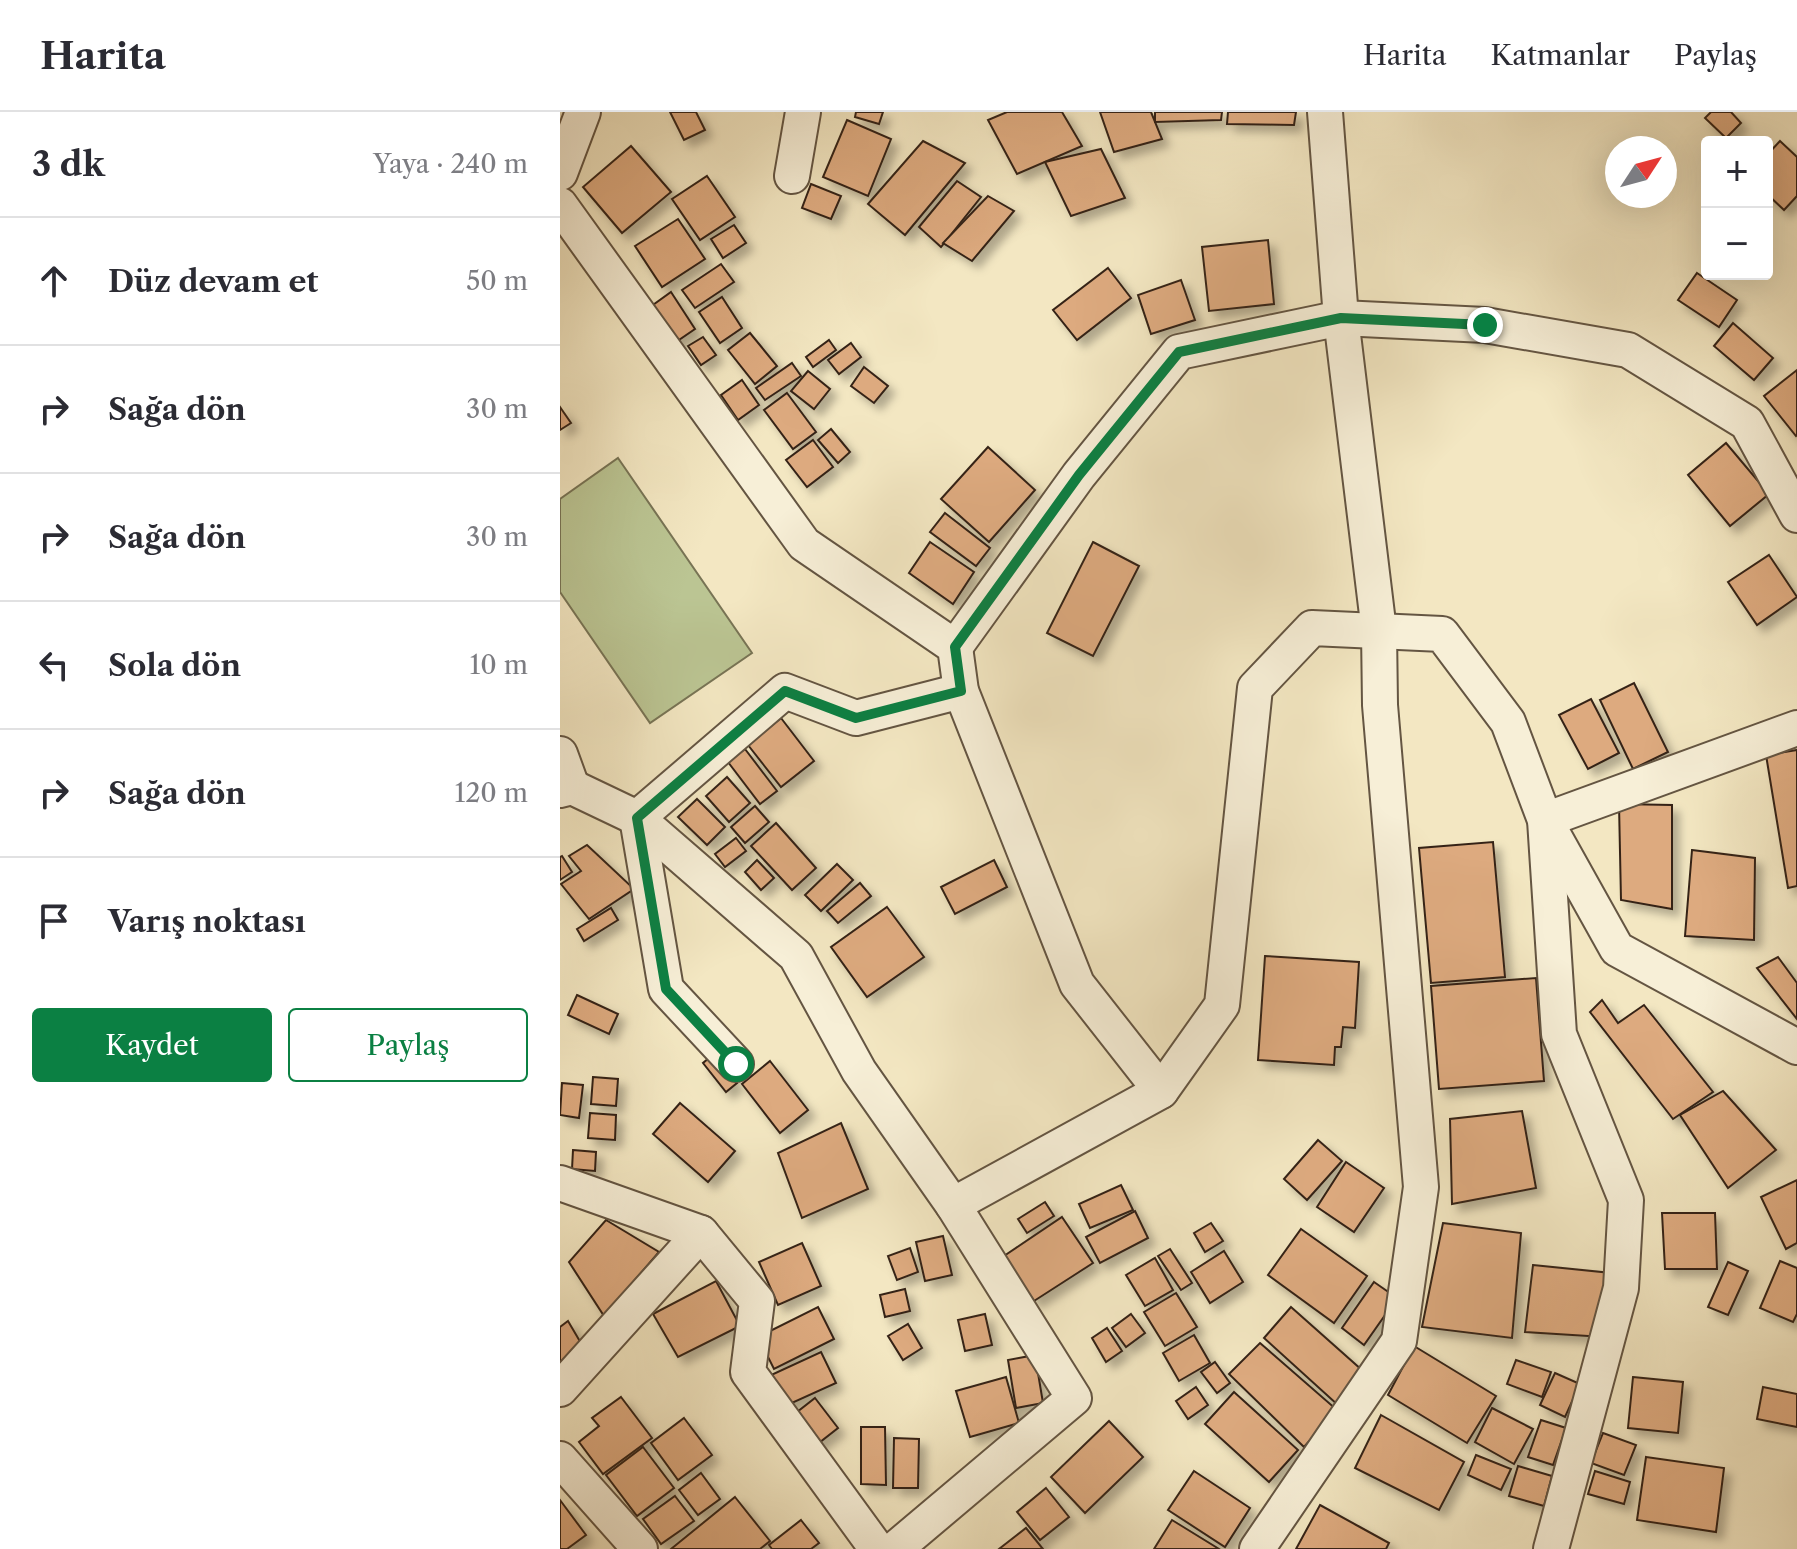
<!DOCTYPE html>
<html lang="tr">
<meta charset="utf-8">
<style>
:root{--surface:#fff;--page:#f2f2f3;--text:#2b2b33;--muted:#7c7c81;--line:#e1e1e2;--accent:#0b8043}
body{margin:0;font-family:"Libre Caslon Text",serif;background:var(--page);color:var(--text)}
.controls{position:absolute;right:24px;top:24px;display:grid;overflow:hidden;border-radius:8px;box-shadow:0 8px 32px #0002}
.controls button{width:72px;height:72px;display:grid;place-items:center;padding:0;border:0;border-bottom:2px solid var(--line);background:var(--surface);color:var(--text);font:40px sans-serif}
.compass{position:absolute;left:1045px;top:24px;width:72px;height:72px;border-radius:50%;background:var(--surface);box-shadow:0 8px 32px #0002;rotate:54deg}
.stop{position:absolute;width:24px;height:24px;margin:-18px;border:6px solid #0b8043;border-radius:50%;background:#fff}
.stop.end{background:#0b8043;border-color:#fff;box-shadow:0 2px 8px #0008}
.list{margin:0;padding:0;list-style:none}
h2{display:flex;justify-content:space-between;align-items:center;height:104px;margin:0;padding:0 32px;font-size:34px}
h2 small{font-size:26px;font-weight:400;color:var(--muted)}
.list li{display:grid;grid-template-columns:52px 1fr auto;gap:24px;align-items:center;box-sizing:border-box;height:128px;padding:0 32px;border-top:2px solid var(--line)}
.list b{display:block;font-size:30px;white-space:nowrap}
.list em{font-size:26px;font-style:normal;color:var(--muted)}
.actions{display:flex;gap:16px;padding:24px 32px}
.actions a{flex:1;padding:18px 0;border:2px solid var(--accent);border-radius:8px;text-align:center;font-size:28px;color:var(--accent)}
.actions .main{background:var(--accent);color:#fff}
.icon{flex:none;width:44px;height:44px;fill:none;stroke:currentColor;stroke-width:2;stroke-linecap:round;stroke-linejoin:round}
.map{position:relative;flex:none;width:1237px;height:1437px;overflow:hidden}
header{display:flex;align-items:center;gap:48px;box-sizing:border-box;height:112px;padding:0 40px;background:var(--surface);border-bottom:2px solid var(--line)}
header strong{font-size:38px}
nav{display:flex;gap:44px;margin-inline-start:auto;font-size:28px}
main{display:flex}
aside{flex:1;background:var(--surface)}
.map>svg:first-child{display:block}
.green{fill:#bbc593;stroke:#787455;stroke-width:2}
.building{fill:#ddaa7f;stroke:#352417;stroke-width:2;filter:url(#shadow)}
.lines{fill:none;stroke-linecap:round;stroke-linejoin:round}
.minor-casing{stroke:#645542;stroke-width:38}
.minor{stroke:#f7efd7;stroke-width:34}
.route{stroke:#0b8043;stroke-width:10}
</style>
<header>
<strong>Harita</strong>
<nav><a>Harita</a><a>Katmanlar</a><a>Paylaş</a></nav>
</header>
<main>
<aside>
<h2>3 dk<small>Yaya · 240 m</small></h2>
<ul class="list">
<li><svg class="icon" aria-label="ahead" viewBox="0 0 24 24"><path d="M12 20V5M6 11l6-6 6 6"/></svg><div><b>Düz devam et</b></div><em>50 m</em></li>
<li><svg class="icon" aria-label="right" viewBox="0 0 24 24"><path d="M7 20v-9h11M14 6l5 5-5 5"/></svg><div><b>Sağa dön</b></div><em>30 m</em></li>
<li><svg class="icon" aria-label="right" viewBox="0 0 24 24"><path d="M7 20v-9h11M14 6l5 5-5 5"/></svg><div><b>Sağa dön</b></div><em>30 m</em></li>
<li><svg class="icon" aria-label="left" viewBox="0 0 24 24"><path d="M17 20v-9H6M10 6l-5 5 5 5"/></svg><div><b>Sola dön</b></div><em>10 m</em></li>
<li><svg class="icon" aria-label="right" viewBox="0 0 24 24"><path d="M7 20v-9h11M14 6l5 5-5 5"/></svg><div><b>Sağa dön</b></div><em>120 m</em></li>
<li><svg class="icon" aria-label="arrive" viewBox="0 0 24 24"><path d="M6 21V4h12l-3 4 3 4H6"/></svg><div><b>Varış noktası</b></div></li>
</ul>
<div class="actions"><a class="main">Kaydet</a><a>Paylaş</a></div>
</aside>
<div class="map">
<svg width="1237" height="1437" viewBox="0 0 1237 1437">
<defs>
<filter id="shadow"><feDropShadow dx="7" dy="7" stdDeviation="4" flood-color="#0004"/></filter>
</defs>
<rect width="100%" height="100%" fill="#f3e7c2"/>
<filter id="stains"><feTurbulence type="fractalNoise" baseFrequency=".0025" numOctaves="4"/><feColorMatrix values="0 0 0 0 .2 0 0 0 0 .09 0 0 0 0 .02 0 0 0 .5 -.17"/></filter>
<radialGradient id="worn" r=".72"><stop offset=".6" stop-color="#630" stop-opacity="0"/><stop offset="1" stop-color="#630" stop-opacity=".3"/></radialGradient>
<!-- green -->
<path class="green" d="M58 346 192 541 90 611 0 480V387Z"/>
<!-- building -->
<g class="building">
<path d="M110 0H136L145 18 124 28Z"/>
<path d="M296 0H323L319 12 295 5Z"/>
<path d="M447 0H502L522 34 457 62 428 8Z"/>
<path d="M540 0H591L602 27 554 40Z"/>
<path d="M595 0H662L661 8 595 10Z"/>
<path d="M668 0H736L734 13 667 12Z"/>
<path d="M1151 0H1171L1181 11 1166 26 1145 6Z"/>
<path d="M287 8 331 27 308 84 263 65Z"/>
<path d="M363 29 405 51 345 123 308 92Z"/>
<path d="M1220 29 1237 45V84L1224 98 1207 82V43Z"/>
<path d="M71 34 111 80 62 121 23 75Z"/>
<path d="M541 37 565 86 511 104 485 50Z"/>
<path d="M147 64 175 105 140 128 112 87Z"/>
<path d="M397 69 421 85 381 135 359 115Z"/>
<path d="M251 72 281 84 271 107 242 96Z"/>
<path d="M428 84 454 99 412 149 383 131Z"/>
<path d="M118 107 145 147 102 175 75 134Z"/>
<path d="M174 113 186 131 163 146 151 127Z"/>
<path d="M708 128 714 192 649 199 642 135Z"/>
<path d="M161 152 174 170 135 196 122 178Z"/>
<path d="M548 156 571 186 517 228 493 198Z"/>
<path d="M1137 161 1177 188 1159 215 1118 188Z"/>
<path d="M621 168 635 208 591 222 578 183Z"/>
<path d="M111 180 135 217 110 234 86 198Z"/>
<path d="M162 185 182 216 160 231 139 200Z"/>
<path d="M1173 211 1213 246 1194 268 1154 234Z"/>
<path d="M190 221 217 254 195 272 168 238Z"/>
<path d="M143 225 156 243 141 253 128 234Z"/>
<path d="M269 228 276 238 253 255 246 245Z"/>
<path d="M291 231 301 245 279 262 268 248Z"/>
<path d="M232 251 241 264 205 288 196 276Z"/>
<path d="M304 255 328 274 314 291 291 274Z"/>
<path d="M1237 258V323L1236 324 1204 284Z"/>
<path d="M248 259 270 277 254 297 231 279Z"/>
<path d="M182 268 199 293 178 308 161 283Z"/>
<path d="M227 281 256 320 233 337 204 298Z"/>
<path d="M0 295 11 311 0 318Z"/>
<path d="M271 317 290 340 278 351 258 328Z"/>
<path d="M253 328 273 355 247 375 226 348Z"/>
<path d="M1166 331 1209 382 1170 414 1128 363Z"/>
<path d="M428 335 475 378 429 430 381 387Z"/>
<path d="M385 401 430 436 416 454 370 420Z"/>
<path d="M370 430 414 460 393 492 349 461Z"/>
<path d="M533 430 579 454 533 544 487 521Z"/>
<path d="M1209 443 1237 485 1197 513 1168 470Z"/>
<path d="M1074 571 1108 640 1073 657 1040 588Z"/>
<path d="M1031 587 1059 641 1028 657 999 603Z"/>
<path d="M221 606 254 649 221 675 188 633Z"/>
<path d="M185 637 217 679 200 692 168 650Z"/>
<path d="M1237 638V774L1228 776 1206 643Z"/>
<path d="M167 665 190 691 169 710 146 684Z"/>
<path d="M137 687 165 715 147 733 118 705Z"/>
<path d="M1059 692 1112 693V797L1061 788Z"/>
<path d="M195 694 209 710 185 731 171 715Z"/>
<path d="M216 711 256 756 232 778 191 734Z"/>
<path d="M176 726 186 739 165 755 155 742Z"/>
<path d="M933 730 945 865 871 871 859 736Z"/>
<path d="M27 733 74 777 29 807 1 772 21 759 9 744Z"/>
<path d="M1132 738 1195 746 1194 828 1125 824Z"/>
<path d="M2 744 12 760 0 768V745Z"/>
<path d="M197 748 214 766 201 778 185 760Z"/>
<path d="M434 748 447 775 395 802 381 775Z"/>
<path d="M277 752 293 768 261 799 245 783Z"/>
<path d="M300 771 311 784 278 811 267 799Z"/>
<path d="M327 795 364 845 307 885 271 835Z"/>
<path d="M51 796 58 808 24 829 17 817Z"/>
<path d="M705 844 799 850 795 916 783 915 781 935H775L774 953 698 948Z"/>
<path d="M1218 845 1237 871V907L1197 856Z"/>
<path d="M976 866 984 969 879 977 871 874Z"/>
<path d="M17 883 58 902 49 922 8 903Z"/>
<path d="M1042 888 1058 911 1084 893 1153 980 1113 1007 1030 900Z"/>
<path d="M154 942 177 971 166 980 143 951Z"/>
<path d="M210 949 248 998 220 1021 182 972Z"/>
<path d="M33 965 58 967 56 994 31 992Z"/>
<path d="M2 971 23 973 19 1006 0 1003Z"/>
<path d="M1163 979 1216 1038 1168 1076 1120 1003Z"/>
<path d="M120 991 175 1039 148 1070 93 1022Z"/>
<path d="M962 999 976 1076 892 1092 890 1007Z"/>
<path d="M30 1001 56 1003 55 1028 28 1026Z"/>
<path d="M281 1011 308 1077 242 1106 218 1041Z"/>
<path d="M758 1028 782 1049 747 1088 724 1067Z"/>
<path d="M13 1038 36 1040 35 1059 12 1057Z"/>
<path d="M786 1050 824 1076 794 1120 757 1095Z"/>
<path d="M1237 1068V1131L1226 1137 1201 1085Z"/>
<path d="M561 1073 573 1098 530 1116 519 1092Z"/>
<path d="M485 1090 494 1104 467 1121 458 1107Z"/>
<path d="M575 1099 588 1126 540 1151 526 1125Z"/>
<path d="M1102 1101H1155L1157 1157H1105Z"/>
<path d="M502 1105 533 1151 474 1189 444 1144Z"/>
<path d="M46 1108 99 1140 44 1204 9 1150Z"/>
<path d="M651 1111 663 1129 645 1140 634 1121Z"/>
<path d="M883 1111 961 1121 952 1226 862 1215Z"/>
<path d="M741 1117 807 1164 774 1211 708 1163Z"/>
<path d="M383 1124 392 1163 365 1169 356 1130Z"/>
<path d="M242 1131 261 1174 218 1193 199 1150Z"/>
<path d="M350 1136 358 1160 337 1168 328 1144Z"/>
<path d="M610 1137 632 1171 621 1178 598 1144Z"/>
<path d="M664 1139 683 1170 650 1191 631 1160Z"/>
<path d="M595 1146 613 1178 585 1194 566 1163Z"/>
<path d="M1220 1149 1237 1156V1202L1233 1210 1200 1196Z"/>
<path d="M1168 1150 1188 1159 1168 1203 1148 1195Z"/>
<path d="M973 1153 1051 1161 1044 1225 965 1220Z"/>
<path d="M156 1169 180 1214 118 1245 93 1202Z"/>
<path d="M814 1170 837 1186 804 1233 782 1216Z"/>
<path d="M345 1177 350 1199 325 1205 320 1183Z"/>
<path d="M616 1181 637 1215 605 1234 584 1200Z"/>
<path d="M258 1195 274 1227 214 1257 198 1225Z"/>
<path d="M731 1195 803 1259 779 1294 704 1226Z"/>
<path d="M425 1202 432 1233 405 1239 398 1208Z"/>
<path d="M571 1202 585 1221 566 1235 552 1216Z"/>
<path d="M8 1209 25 1238 0 1257V1215Z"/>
<path d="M348 1212 362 1236 343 1248 328 1224Z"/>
<path d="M547 1216 562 1239 546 1250 532 1226Z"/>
<path d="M634 1223 650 1251 619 1269 603 1241Z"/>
<path d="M700 1231 777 1298 744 1335 669 1262Z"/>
<path d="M854 1234 936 1284 907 1331 828 1283Z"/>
<path d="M261 1240 276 1271 223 1295 209 1264Z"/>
<path d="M475 1243 483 1291 456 1296 448 1248Z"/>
<path d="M956 1248 991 1260 982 1285 947 1272Z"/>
<path d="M655 1250 670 1271 657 1281 641 1260Z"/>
<path d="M995 1261 1020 1272 1005 1305 980 1293Z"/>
<path d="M446 1265 459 1311 410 1325 396 1279Z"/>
<path d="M1073 1265 1123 1270 1118 1321 1068 1316Z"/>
<path d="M636 1275 648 1293 628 1307 616 1289Z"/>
<path d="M1203 1275 1237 1282V1315L1197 1307Z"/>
<path d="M674 1280 738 1338 709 1370 645 1312Z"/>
<path d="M61 1285 92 1326 43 1362 19 1330 39 1314 32 1306Z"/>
<path d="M255 1286 278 1316 255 1334 232 1304Z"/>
<path d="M932 1296 973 1317 954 1352 915 1330Z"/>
<path d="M821 1303 904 1350 879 1398 795 1356Z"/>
<path d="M124 1306 152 1343 118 1368 91 1331Z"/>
<path d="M981 1308 1006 1316 993 1353 968 1345Z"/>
<path d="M549 1309 583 1345 525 1401 491 1365Z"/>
<path d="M301 1315H325L326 1373 301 1372Z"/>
<path d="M1043 1321 1076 1333 1064 1363 1031 1351Z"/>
<path d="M334 1326 359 1327 358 1376H333Z"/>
<path d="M83 1335 114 1376 77 1404 46 1363Z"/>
<path d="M916 1343 951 1357 941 1378 908 1363Z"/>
<path d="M1086 1345 1164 1356 1156 1420 1077 1408Z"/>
<path d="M958 1354 992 1364 984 1394 949 1384Z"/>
<path d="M634 1359 690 1396 665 1435 608 1398Z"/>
<path d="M1035 1359 1070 1370 1064 1392 1028 1382Z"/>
<path d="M141 1361 160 1387 138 1403 119 1378Z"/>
<path d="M486 1376 509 1405 480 1428 457 1400Z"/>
<path d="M115 1384 134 1409 101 1432 83 1407Z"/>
<path d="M175 1385 210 1429 200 1437H111Z"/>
<path d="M0 1388 26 1423 7 1437H0Z"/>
<path d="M760 1393 829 1431 826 1437H736Z"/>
<path d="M241 1408 259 1431 251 1437H212L209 1433Z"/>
<path d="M612 1408 659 1437H594Z"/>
<path d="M466 1416 483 1437H439Z"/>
</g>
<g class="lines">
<!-- minor casing -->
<g class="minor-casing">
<g id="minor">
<path d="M0 61 23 0"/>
<path d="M232 64 243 0"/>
<path d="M0 93 244 432 395 535 401 579 517 872 601 979"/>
<path d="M395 535 519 363 619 240 781 206 925 213 1068 238 1187 311 1237 403"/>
<path d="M1237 616 985 708 1057 837 1237 935"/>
<path d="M0 642 12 675"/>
<path d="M0 678 12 675 77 706 236 844 299 959 393 1093 601 979 662 893 695 576 752 516 882 522 948 610 985 708 999 922 1066 1088 1061 1176 991 1437"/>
<path d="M176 952 106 877 77 706 225 579 296 606 401 579"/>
<path d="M0 1071 141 1121 197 1189 188 1260 317 1437"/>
<path d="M0 1277 141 1121"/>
<path d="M0 1347 80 1437"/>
<path d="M335 1437 514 1286 393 1093"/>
<path d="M697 1437 839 1229 861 1075 820 593 819 519 781 206 765 0"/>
</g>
</g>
<!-- minor -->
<use href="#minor" class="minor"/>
</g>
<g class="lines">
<!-- route -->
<path class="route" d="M176 952 106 877 77 706 225 579 296 606 401 579 395 535 519 363 619 240 781 206 925 213"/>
</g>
<rect width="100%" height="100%" filter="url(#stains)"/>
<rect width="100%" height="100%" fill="url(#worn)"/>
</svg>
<div class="controls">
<button>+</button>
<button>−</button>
</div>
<svg class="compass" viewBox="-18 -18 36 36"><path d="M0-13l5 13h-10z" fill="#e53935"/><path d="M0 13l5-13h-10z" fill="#7c7c81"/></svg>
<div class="stop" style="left:176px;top:952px"></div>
<div class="stop end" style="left:925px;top:213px"></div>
</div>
</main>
